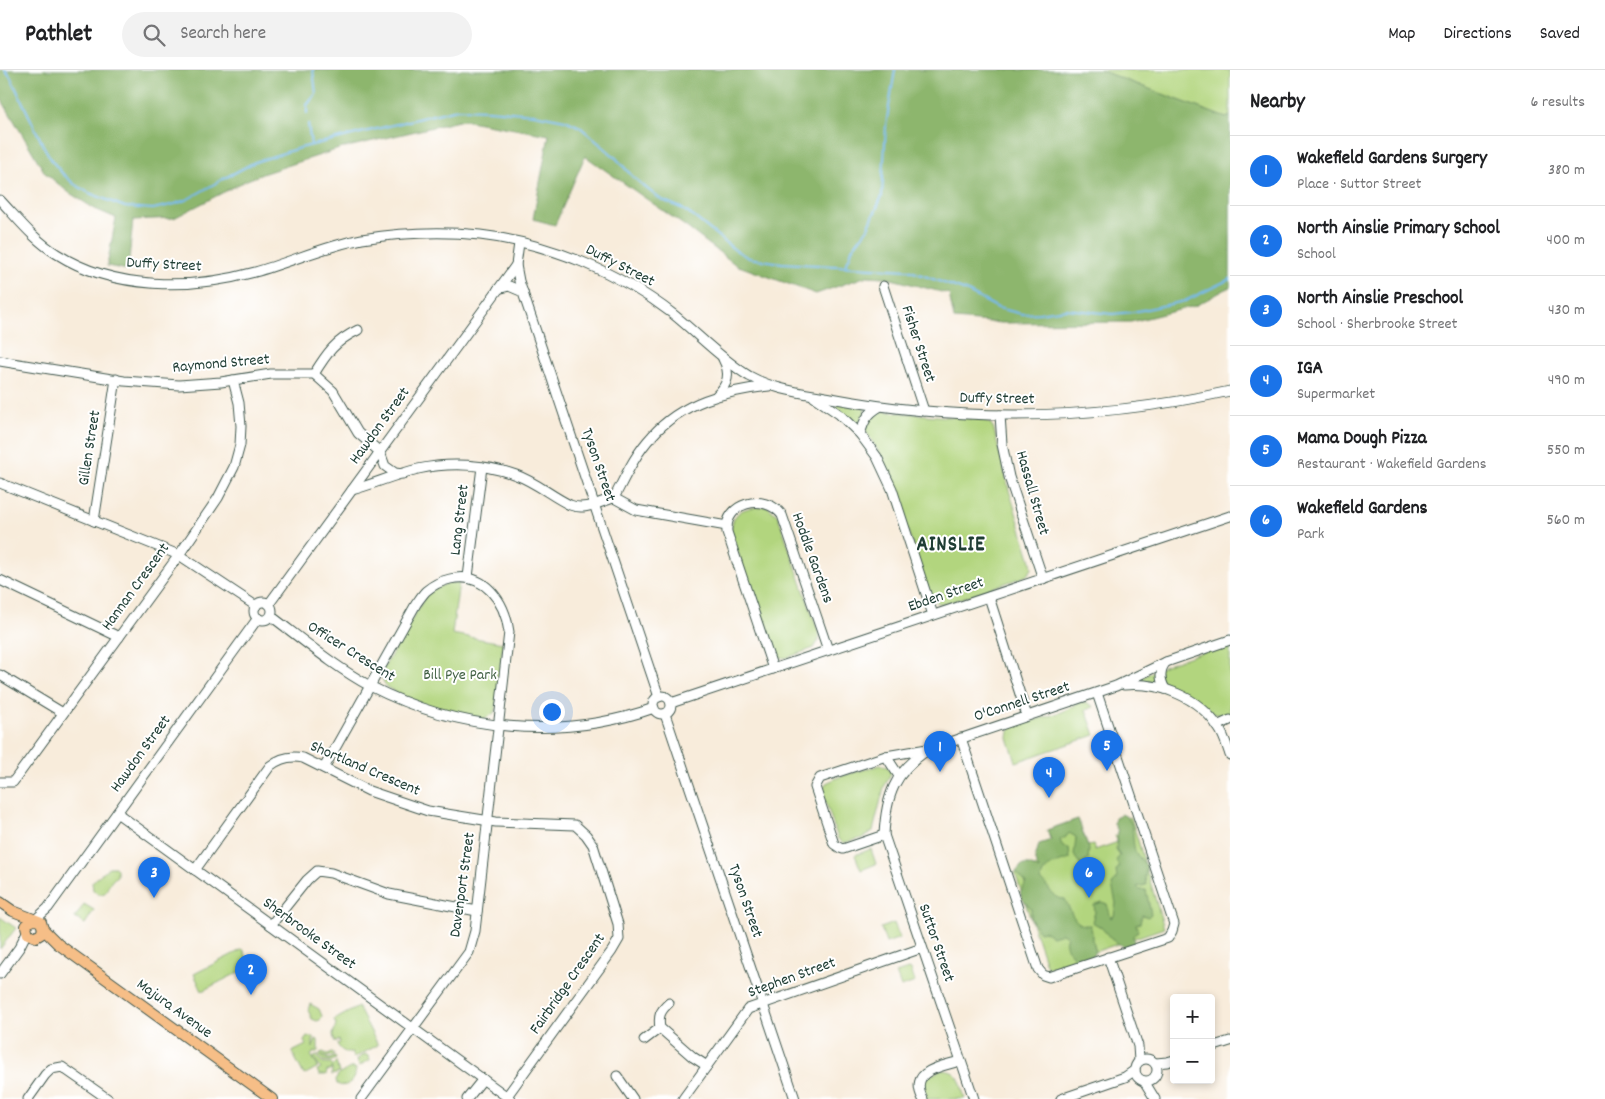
<!DOCTYPE html>
<meta charset="utf-8">
<style>
:root{--surface:#fff;--page:#f2f2f2;--text:#202124;--muted:#757577;--line:#e0e0e0;--accent:#1a73e8}
body{margin:0;font-family:Dekko,sans-serif;background:var(--page);color:var(--text)}
.controls{position:absolute;right:15px;bottom:15px;display:grid;overflow:hidden;border-radius:5px;box-shadow:0 2px 8px #0003}
.controls button{width:45px;height:45px;display:grid;place-items:center;padding:0;border:0;border-bottom:1px solid var(--line);background:var(--surface);color:var(--text);font:25px sans-serif}
.you{position:absolute;left:551px;top:641px;width:18px;height:18px;margin:-12px;border:4px solid #fff;border-radius:50%;background:#1a73e8;box-shadow:0 0 0 8px #1a73e833}
.badge{display:grid;place-items:center;width:32px;height:32px;border-radius:50%;background:var(--accent);color:#fff;font-size:16px;font-weight:700}
.pin{position:absolute;translate:-50% -41px;filter:drop-shadow(0 1px 2px #0008)}
.pin::after{content:'';position:absolute;top:26px;width:18px;height:15px;background:inherit;clip-path:polygon(0 0,100% 0,50% 100%)}
.list{margin:0;padding:0;list-style:none}
h2{display:flex;justify-content:space-between;align-items:center;height:65px;margin:0;padding:0 20px;font-size:21px}
h2 small{font-size:16px;font-weight:400;color:var(--muted)}
.list li{display:grid;grid-template-columns:32px 1fr auto;gap:15px;align-items:center;box-sizing:border-box;height:70px;padding:0 20px;border-top:1px solid var(--line)}
.list b{display:block;font-size:19px;white-space:nowrap}
.list p{margin:0;font-size:16px;white-space:nowrap;color:var(--muted)}
.list em{font-size:16px;font-style:normal;color:var(--muted)}
.icon{flex:none;width:28px;height:28px;fill:none;stroke:currentColor;stroke-width:2;stroke-linecap:round;stroke-linejoin:round}
.map{position:relative;flex:none;width:1230px;height:1029px;overflow:hidden}
header{display:flex;align-items:center;gap:30px;box-sizing:border-box;height:70px;padding:0 25px;background:var(--surface);border-bottom:1px solid var(--line)}
header strong{font-size:24px}
nav{display:flex;gap:28px;margin-inline-start:auto;font-size:18px}
.search{width:350px;height:45px;background:var(--page);display:flex;align-items:center;gap:12px;box-sizing:border-box;padding:0 18px;border-radius:28px;color:var(--muted);font-size:19px}
main{display:flex}
aside{flex:1;background:var(--surface)}
.map>svg:first-child{display:block}
.green{fill:#b2d57e;stroke:#688959}
.forest{fill:#8db66d;stroke:#567a50}
.lines{fill:none;stroke-linecap:round;stroke-linejoin:round}
.stream{stroke:#77baed;stroke-width:2}
.minor-casing{stroke:#40574d;stroke-width:11}
.major-casing{stroke:#40574d;stroke-width:12}
.minor{stroke:#fff;stroke-width:9}
.major{stroke:#f6be87;stroke-width:10}
.labels{text-anchor:middle;dominant-baseline:central;stroke-width:4;stroke-linejoin:round;paint-order:stroke}
.street-label{font-size:16px;fill:#1f3d34;stroke:#fff}
.park-label{font-size:16px;fill:#446346;stroke:#fff}
.district-label{font-size:21px;font-weight:bold;letter-spacing:1px;fill:#1f3d34;stroke:#fff}
</style>
<header>
<strong>Pathlet</strong>
<div class="search"><svg class="icon" aria-label="search" viewBox="0 0 24 24"><circle cx="10" cy="10" r="6"/><path d="M15 15l6 6"/></svg>Search here</div>
<nav><a>Map</a><a>Directions</a><a>Saved</a></nav>
</header>
<main>
<div class="map">
<svg width="1230" height="1029" viewBox="0 0 1230 1029">
<rect width="100%" height="100%" fill="#fff"/>
<filter id="ink" filterUnits="userSpaceOnUse"><feTurbulence type="fractalNoise" baseFrequency=".02" numOctaves="2"/><feDisplacementMap in="SourceGraphic" scale="10" xChannelSelector="R" yChannelSelector="G"/><feConvolveMatrix kernelMatrix="1 2 1 2 8 2 1 2 1" color-interpolation-filters="sRGB"/></filter>
<filter id="wash" filterUnits="userSpaceOnUse"><feTurbulence type="fractalNoise" baseFrequency=".0096" numOctaves="4" result="noise"/><feDisplacementMap in="SourceGraphic" scale="20" xChannelSelector="R" yChannelSelector="G"/><feGaussianBlur stdDeviation="1.12" result="paint"/><feColorMatrix in="noise" values="0 0 0 0 0 0 0 0 0 0 0 0 0 0 0 0 0 1.4 0 .05"/><feComposite in="paint" operator="in"/></filter>
<g filter="url(#wash)">
<rect width="100%" height="100%" fill="#f8ecdb"/>
<!-- green -->
<g class="green">
<path d="M1099 0H1230V46L1226 48Z"/>
<path d="M840 333 865 338 864 344 857 355 834 336Z"/>
<path d="M880 341 985 350 991 354 994 360 1009 420 1031 491 1032 499 1026 506 945 534C937 534 934 531 930 525L882 387 865 360 870 348Z"/>
<path d="M767 436 778 446 819 564V570L814 578 786 588 778 587 770 580 731 461C733 437 748 438 767 436Z"/>
<path d="M459 512 452 564 503 573 496 637 494 643 485 649 439 639 409 629 386 617 382 608V601L426 525C436 517 446 513 459 512Z"/>
<path d="M1230 573V646L1214 644 1207 641 1197 630 1170 616 1138 609 1170 593Z"/>
<path d="M1086 632 1094 637 1086 640 1095 665 1016 692 1008 668 1009 661 1012 657 1019 652 1032 651 1062 642 1079 633Z"/>
<path d="M880 695 888 697 891 703 884 717 873 761 863 768 843 773 838 769 822 721 826 713 839 707Z"/>
<path d="M1131 747 1164 858 1051 897H1047L1015 803 1047 793 1051 772 1047 760 1078 749 1088 776 1093 775 1095 780 1118 772 1115 766 1120 764 1121 750Z"/>
<path d="M871 779 876 794 861 800 855 785Z"/>
<path d="M109 797H115L117 799V806C115 808 112 810 111 812 105 818 109 825 98 824L93 820 92 812Z"/>
<path d="M84 834 94 840 85 854 75 848Z"/>
<path d="M0 847 16 858 0 879Z"/>
<path d="M894 853 900 868 886 873 881 858Z"/>
<path d="M243 879 251 896 202 921 194 904Z"/>
<path d="M908 899 911 900 915 912 901 917 896 903Z"/>
<path d="M310 934 319 939 322 946 320 950 317 951 312 949 308 940Z"/>
<path d="M358 937 378 975 354 988 352 983C346 984 340 980 337 974L340 973 339 970 335 972 333 965 336 954 334 950Z"/>
<path d="M307 967H313V978L316 969 318 970V981L315 983 314 981V983L311 985 318 997 304 1005 292 982 306 975 304 971Z"/>
<path d="M323 982 327 984 333 983 334 985 327 987 322 985 323 987 329 989 335 987 336 989 332 991H323L317 985H322L320 983Z"/>
<path d="M365 984 369 986 370 990 359 996 357 990Z"/>
<path d="M316 986 323 993H331L333 996 336 992 339 1003 332 1005V997L331 1000 327 1001 326 1005H319L317 1000 321 999 314 989V987Z"/>
<path d="M350 998H355L356 999 354 1009C349 1014 344 1018 337 1014L336 1010 338 1005Z"/>
<path d="M942 1000C961 1001 960 1013 965 1029H923L921 1009Z"/>
</g>
<!-- forest -->
<g class="forest">
<path d="M0 0H1099L1226 48 1230 46V217L1195 236 1131 252 1001 253 954 249 949 224 884 207 867 206 816 224 736 195 685 156 585 86 555 155 533 149 549 65 463 50 339 79 265 103 247 110 174 148 133 150 128 200 107 196 116 148 95 139 68 122 45 103 0 27Z"/>
<path d="M1121 744C1138 749 1130 771 1136 783 1139 788 1144 792 1147 796L1145 807 1146 815 1137 817 1140 820H1146L1151 844 1148 847 1142 845 1140 853 1136 854 1138 861 1133 866 1135 874 1125 878 1111 869 1101 857 1092 852 1095 842 1094 835 1102 832 1107 834 1111 848 1114 846 1116 833 1112 815 1117 807 1116 801 1119 797 1116 791 1120 785 1116 779 1118 761 1114 754 1115 747Z"/>
<path d="M1078 749 1089 779 1088 790 1081 796 1074 785 1076 767 1069 763 1066 767 1060 770 1063 777 1069 778 1070 789C1058 793 1042 796 1041 810 1051 818 1051 829 1065 829 1071 841 1074 857 1090 855 1092 860 1092 862 1092 867 1092 874 1093 869 1094 875 1097 888 1087 893 1076 891 1071 881 1062 877 1067 866L1062 863 1052 866 1044 861 1039 862 1031 849V839L1023 830 1020 823 1026 813 1016 802 1022 795H1030L1039 800 1035 789 1039 774 1051 770 1047 760Z"/>
</g>
<g class="lines">
<!-- stream -->
<g class="stream">
<path d="M5 0 10 6 44 77 52 91 62 103 74 114 89 123 125 137 153 139 175 134 188 129 223 109 255 92 296 79 457 39 489 40 534 44 565 50 580 57 615 87 632 106 646 118 660 129 681 138 694 147 735 180 749 188 782 193 908 200 966 221 998 238 1022 244 1039 243 1066 239 1112 244 1133 242 1185 231 1230 209"/>
<path d="M307 43V35L316 24 313 0"/>
<path d="M308 54 311 75"/>
<path d="M845 196 850 186 852 179 868 158 882 126 886 55 895 0"/>
</g>
</g>
</g>
<g filter="url(#ink)">
<g class="lines">
<!-- minor casing -->
<g class="minor-casing">
<g id="minor">
<path d="M0 130C18 149 34 170 57 184 114 220 191 220 255 202 291 192 325 176 362 169 400 163 441 161 480 165 548 173 619 202 673 244 699 265 721 289 749 306 774 320 804 323 831 328 964 353 1099 350 1230 321"/>
<path d="M519 173 516 195 519 211 659 627"/>
<path d="M883 216 924 341"/>
<path d="M498 219 509 216 523 222"/>
<path d="M0 291 124 311 179 315 221 312 271 304H314L333 321 358 363 380 382 385 396 395 403 403 404"/>
<path d="M314 304C327 283 335 271 358 260"/>
<path d="M717 325C728 314 731 304 723 289"/>
<path d="M814 327 839 344 860 364 877 387 892 419 933 545"/>
<path d="M1000 345 1002 374 1009 407 1043 509"/>
<path d="M860 364C864 351 867 344 879 337"/>
<path d="M0 413 179 485 256 536"/>
<path d="M352 420C374 414 396 404 418 399 450 392 485 394 516 405 536 412 551 426 570 435 585 441 599 432 614 428 625 407 635 384 652 366 682 332 725 321 769 316"/>
<path d="M614 428 636 440 727 456"/>
<path d="M94 451 116 309"/>
<path d="M468 507 482 397"/>
<path d="M0 510 119 567"/>
<path d="M989 527 1027 646"/>
<circle cx="263" cy="541" r="9"/>
<path d="M269 534 516 195"/>
<path d="M271 546C303 570 335 597 370 616 457 661 561 671 654 638"/>
<path d="M773 599 727 462C724 433 764 422 782 445L828 580"/>
<path d="M0 605 63 643"/>
<path d="M1124 615C1159 612 1198 626 1218 657 1224 665 1227 676 1230 685"/>
<path d="M1165 619C1160 610 1159 600 1166 592"/>
<circle cx="662" cy="635" r="9"/>
<path d="M671 633 1230 446"/>
<path d="M665 644 795 1029"/>
<path d="M1217 656 1230 650"/>
<path d="M961 668 1038 899 1043 905 1049 907 1168 868 1172 861 1174 854 1097 623"/>
<path d="M928 680C894 702 886 726 884 765L974 1029"/>
<path d="M886 686 899 706"/>
<path d="M324 698 416 534C419 530 422 525 426 521 433 515 441 511 450 509 484 501 505 531 509 562L475 861 469 882 361 1029"/>
<path d="M0 712H13L179 485 218 428 234 397 240 375 241 356 239 333 233 310"/>
<path d="M117 743 510 1029"/>
<path d="M884 765 843 779 840 778 834 774 815 717 820 708 886 686 933 678 1116 616 1166 592 1230 570"/>
<path d="M195 800 270 696C280 688 290 685 303 688L369 721 428 741 496 752 575 755 586 765 593 775 618 854 619 869 612 881 507 1026"/>
<path d="M35 850 48 838 258 548"/>
<path d="M271 855 307 810 317 801 331 803 389 824 477 841"/>
<path d="M1108 887 1138 976 1139 991"/>
<path d="M0 904 19 878 27 862"/>
<path d="M669 933C660 941 658 946 660 958L693 987 707 996"/>
<path d="M644 970 660 958"/>
<path d="M1211 977 1230 971"/>
<circle cx="1146" cy="1000" r="11"/>
<path d="M1156 993 1167 992 1174 990"/>
<path d="M617 1006 633 1029"/>
<path d="M1144 1011 1155 1029"/>
<path d="M28 1029 45 1005 51 999 62 997 108 1029"/>
<path d="M467 1029 483 1009"/>
<path d="M683 1029 748 939 922 878"/>
<path d="M923 1029C908 1000 940 997 960 991"/>
<path d="M1061 1029 1125 1007 1135 1000"/>
</g>
</g>
<!-- major casing -->
<g class="major-casing">
<g id="major">
<path d="M0 832 13 841 41 852 43 859 58 874 272 1029"/>
<path d="M34 850 29 852 26 856 28 864 36 867 41 864 43 859"/>
</g>
</g>
<!-- minor -->
<use href="#minor" class="minor"/>
<!-- major -->
<use href="#major" class="major"/>
</g>
</g>
<g class="labels">
<!-- street labels -->
<g class="street-label">
<text transform="translate(164 195) rotate(3)">Duffy Street</text>
<text transform="translate(620 196) rotate(27)">Duffy Street</text>
<text transform="translate(918 274) rotate(72)">Fisher Street</text>
<text transform="translate(221 294) rotate(-5)">Raymond Street</text>
<text transform="translate(997 329) rotate(1)">Duffy Street</text>
<text transform="translate(380 356) rotate(-54)">Hawdon Street</text>
<text transform="translate(90 378) rotate(-81)">Gillen Street</text>
<text transform="translate(598 395) rotate(71)">Tyson Street</text>
<text transform="translate(1032 423) rotate(74)">Hassall Street</text>
<text transform="translate(460 450) rotate(-83)">Lang Street</text>
<text transform="translate(812 488) rotate(70)">Hoddle Gardens</text>
<text transform="translate(136 517) rotate(-54)">Hannan Crescent</text>
<text transform="translate(946 525) rotate(-19)">Ebden Street</text>
<text transform="translate(351 582) rotate(32)">Officer Crescent</text>
<text transform="translate(1022 632) rotate(-18)">O'Connell Street</text>
<text transform="translate(141 684) rotate(-54)">Hawdon Street</text>
<text transform="translate(365 699) rotate(23)">Shortland Crescent</text>
<text transform="translate(463 815) rotate(-82)">Davenport Street</text>
<text transform="translate(745 831) rotate(71)">Tyson Street</text>
<text transform="translate(309 864) rotate(36)">Sherbrooke Street</text>
<text transform="translate(936 873) rotate(71)">Suttor Street</text>
<text transform="translate(792 908) rotate(-20)">Stephen Street</text>
<text transform="translate(568 914) rotate(-55)">Fairbridge Crescent</text>
<text transform="translate(174 939) rotate(36)">Majura Avenue</text>
</g>
<!-- park labels -->
<g class="park-label">
<text x="460" y="605">Bill Pye Park</text>
</g>
<!-- district labels -->
<g class="district-label">
<text x="951" y="476">AINSLIE</text>
</g>
</g>
</svg>
<div class="controls">
<button>+</button>
<button>−</button>
</div>
<div class="you"></div>
<div class="pin badge" style="left:940px;top:702px">1</div>
<div class="pin badge" style="left:251px;top:925px">2</div>
<div class="pin badge" style="left:154px;top:828px">3</div>
<div class="pin badge" style="left:1049px;top:728px">4</div>
<div class="pin badge" style="left:1107px;top:701px">5</div>
<div class="pin badge" style="left:1089px;top:828px">6</div>
</div>
<aside>
<h2>Nearby<small>6 results</small></h2>
<ul class="list">
<li><span class="badge">1</span><div><b>Wakefield Gardens Surgery</b><p>Place · Suttor Street</p></div><em>380 m</em></li>
<li><span class="badge">2</span><div><b>North Ainslie Primary School</b><p>School</p></div><em>400 m</em></li>
<li><span class="badge">3</span><div><b>North Ainslie Preschool</b><p>School · Sherbrooke Street</p></div><em>430 m</em></li>
<li><span class="badge">4</span><div><b>IGA</b><p>Supermarket</p></div><em>490 m</em></li>
<li><span class="badge">5</span><div><b>Mama Dough Pizza</b><p>Restaurant · Wakefield Gardens</p></div><em>550 m</em></li>
<li><span class="badge">6</span><div><b>Wakefield Gardens</b><p>Park</p></div><em>560 m</em></li>
</ul>
</aside>
</main>
